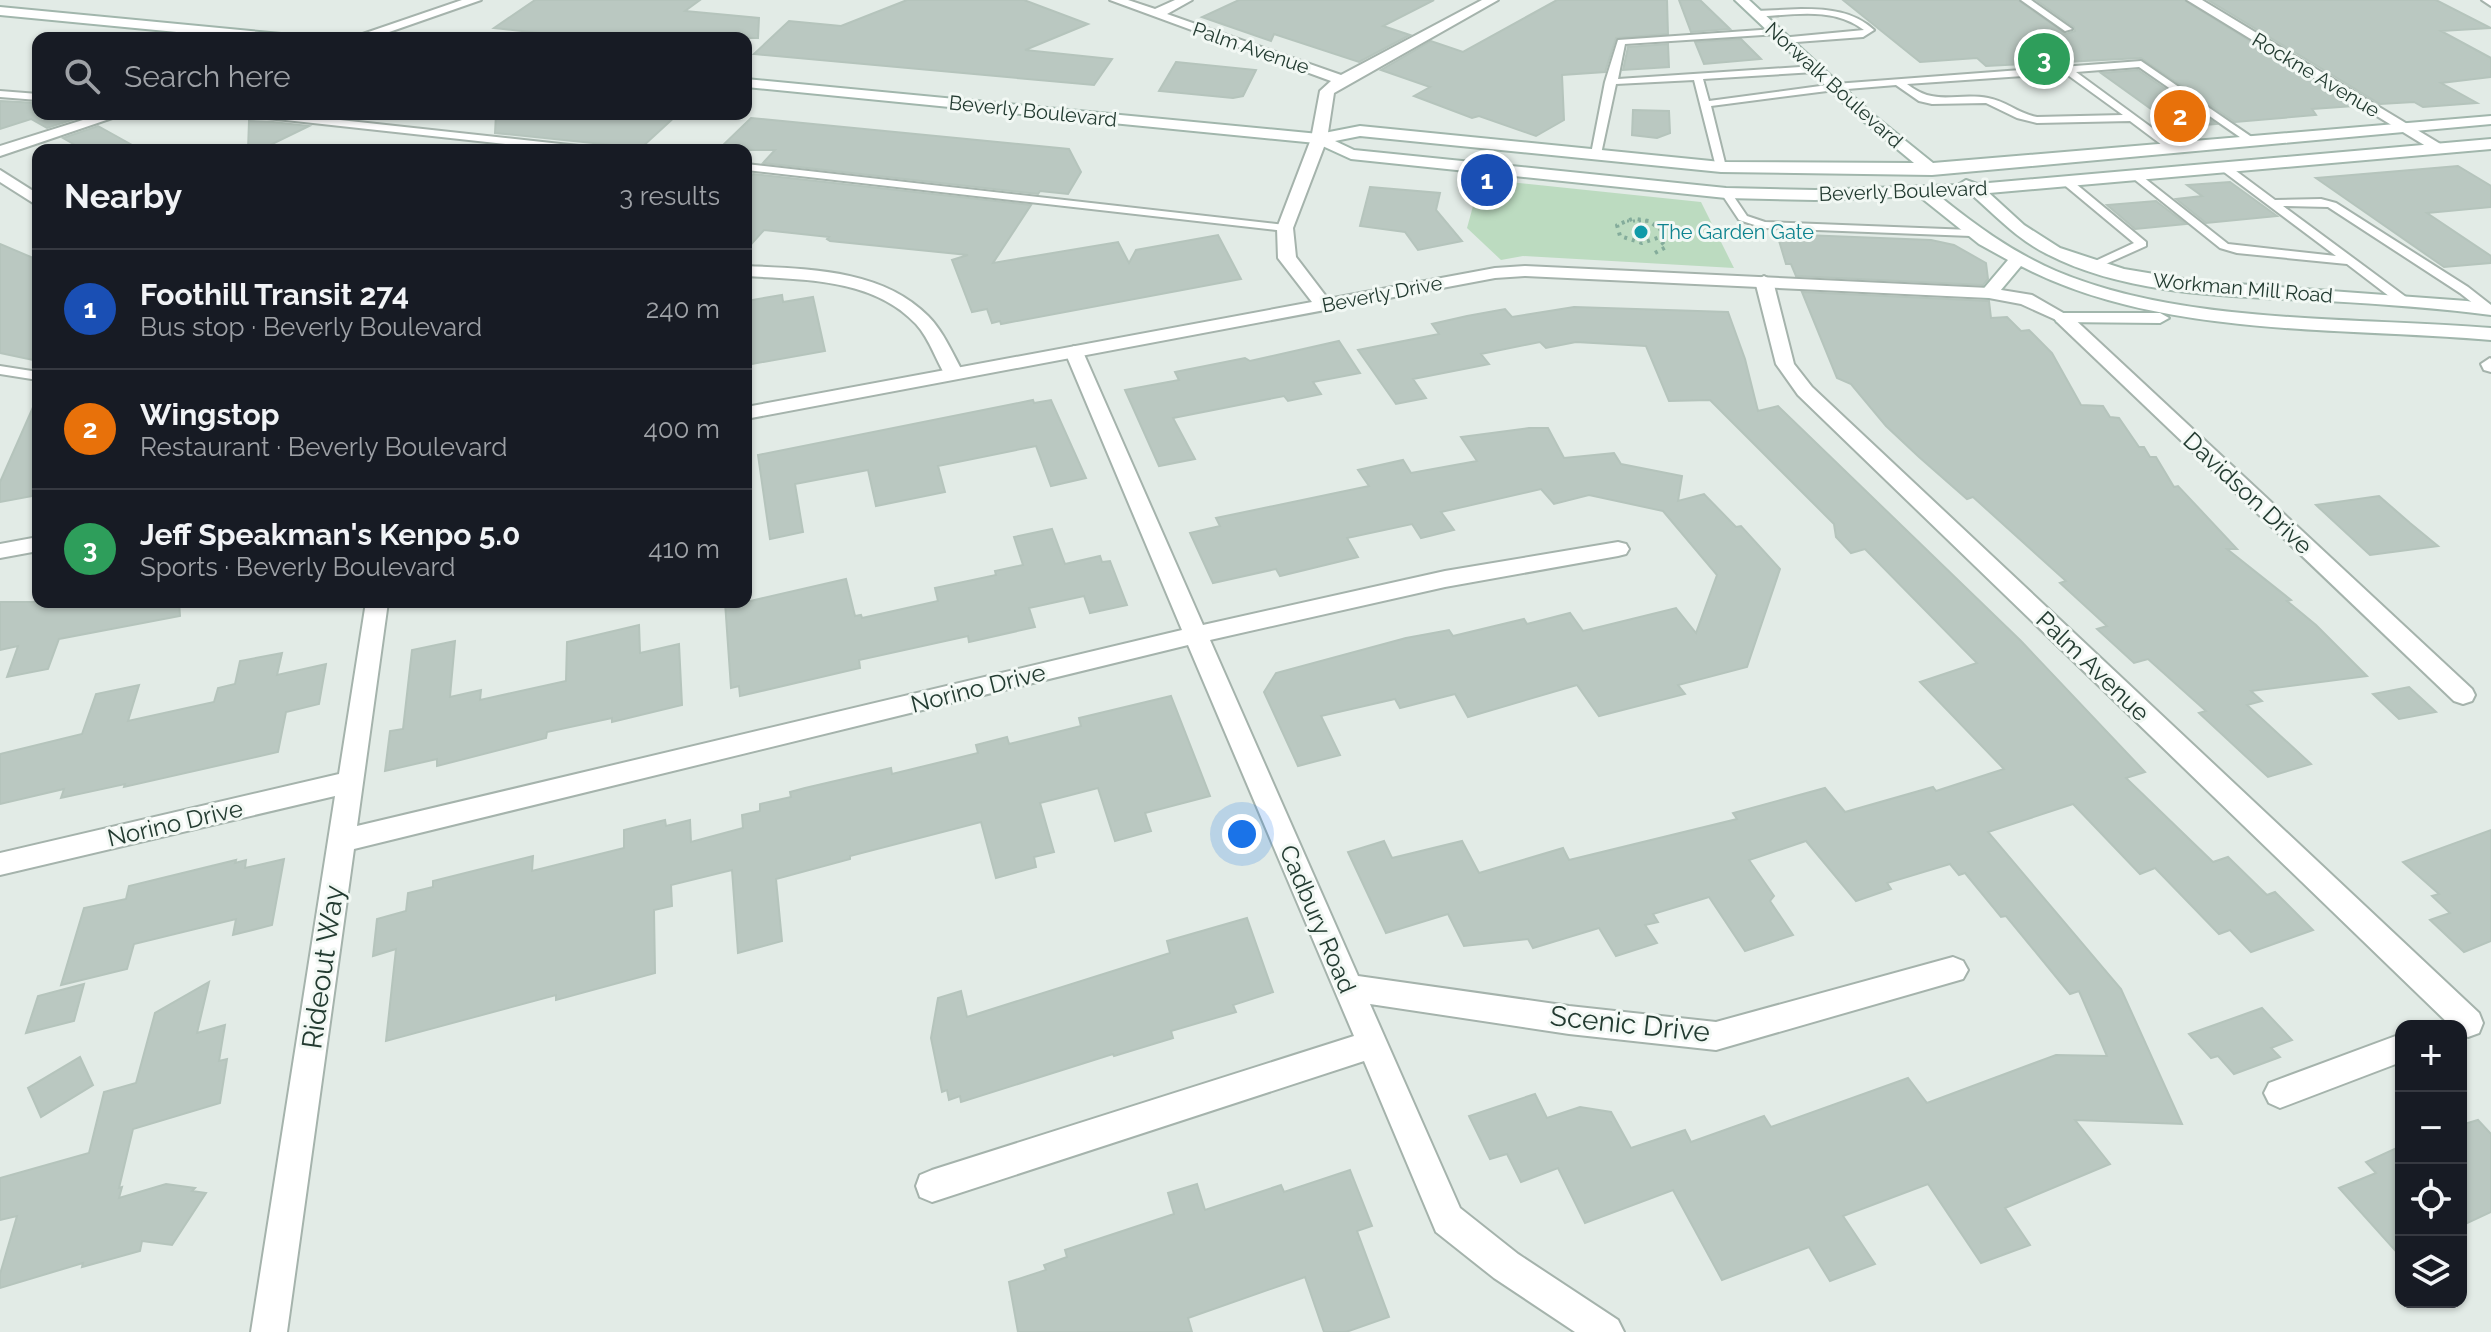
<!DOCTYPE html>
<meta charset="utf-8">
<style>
:root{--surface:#171b24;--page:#242831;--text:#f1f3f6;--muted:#9ea1a6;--line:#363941;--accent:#e87262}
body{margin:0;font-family:Raleway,sans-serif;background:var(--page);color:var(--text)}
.controls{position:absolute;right:24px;bottom:24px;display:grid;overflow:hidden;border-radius:16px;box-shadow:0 2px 6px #0004}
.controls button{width:72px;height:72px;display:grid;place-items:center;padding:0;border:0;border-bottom:2px solid var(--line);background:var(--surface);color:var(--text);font:40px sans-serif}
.you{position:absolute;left:1242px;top:834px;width:28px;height:28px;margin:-20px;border:6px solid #fff;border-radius:50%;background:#1a73e8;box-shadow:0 0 0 12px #1a73e833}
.badge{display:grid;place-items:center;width:52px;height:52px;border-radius:50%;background:var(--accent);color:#fff;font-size:26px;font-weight:700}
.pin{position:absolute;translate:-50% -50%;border:4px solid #fff;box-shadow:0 2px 8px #0006}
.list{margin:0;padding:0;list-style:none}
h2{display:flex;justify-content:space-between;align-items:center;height:104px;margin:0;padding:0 32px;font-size:34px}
h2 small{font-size:26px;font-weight:400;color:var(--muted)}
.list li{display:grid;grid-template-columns:52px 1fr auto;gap:24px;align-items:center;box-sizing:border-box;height:120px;padding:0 32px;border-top:2px solid var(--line)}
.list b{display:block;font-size:30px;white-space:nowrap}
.list p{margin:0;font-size:26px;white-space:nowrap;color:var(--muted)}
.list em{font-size:26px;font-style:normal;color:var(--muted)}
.icon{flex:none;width:44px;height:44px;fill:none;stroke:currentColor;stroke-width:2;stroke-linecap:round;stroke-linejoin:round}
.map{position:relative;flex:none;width:2491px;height:1332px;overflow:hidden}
.search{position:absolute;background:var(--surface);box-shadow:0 2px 6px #0004;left:32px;top:32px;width:720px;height:88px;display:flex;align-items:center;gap:20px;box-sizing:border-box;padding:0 28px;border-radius:16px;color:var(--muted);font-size:30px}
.panel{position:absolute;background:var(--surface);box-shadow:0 2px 6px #0004;left:32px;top:144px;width:720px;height:464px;border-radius:16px}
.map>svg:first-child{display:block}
.green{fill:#bcdbc0}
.building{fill:#bac8c1;stroke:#b5c4bc;stroke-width:2}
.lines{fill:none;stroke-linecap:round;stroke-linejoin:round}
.service-casing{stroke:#a5b3ac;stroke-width:4}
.minor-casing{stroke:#a5b3ac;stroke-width:4}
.tertiary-casing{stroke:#a5b3ac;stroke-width:4}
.secondary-casing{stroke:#a1b6ac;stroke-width:4}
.path-far1{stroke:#84ac9b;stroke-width:3;stroke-dasharray:2 4;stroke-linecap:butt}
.path{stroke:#84ac9b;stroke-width:4;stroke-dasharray:3 5;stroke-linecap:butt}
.service{fill:#fff;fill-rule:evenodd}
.minor{fill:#fff;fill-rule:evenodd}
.tertiary{fill:#fff;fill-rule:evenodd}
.secondary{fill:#fff;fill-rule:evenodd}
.culture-dot{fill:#0f9aa8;stroke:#f2f8f4;stroke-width:3}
.labels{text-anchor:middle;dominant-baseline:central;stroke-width:6;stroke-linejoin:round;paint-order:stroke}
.far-street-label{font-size:20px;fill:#233b31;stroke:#f2f8f4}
.far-culture-label{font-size:20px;fill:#0d838f;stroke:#f2f8f4;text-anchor:start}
.street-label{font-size:24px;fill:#233b31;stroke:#f2f8f4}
.near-street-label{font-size:28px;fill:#233b31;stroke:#f2f8f4}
</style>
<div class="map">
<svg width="2491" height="1332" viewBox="0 0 2491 1332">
<rect width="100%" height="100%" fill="#e2ebe6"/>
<!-- green -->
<path class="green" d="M1500 181 1701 202 1734 268 1523 256 1501 260 1467 228 1479 184 1496 186Z"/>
<!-- building -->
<g class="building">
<path d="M535 0H700L685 11 759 18 758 38H585L494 28Z"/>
<path d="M907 0H1024L1088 24 1025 50 1112 59 1094 85 754 54 789 21 841 26Z"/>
<path d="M1239 0H1434L1383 26 1410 35 1359 62 1274 34 1271 41 1202 17Z"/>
<path d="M1557 0H1667L1668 34 1616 38 1605 72 1562 75 1564 120 1536 136 1479 116 1472 118 1414 96 1430 87 1381 70 1431 41 1463 52Z"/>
<path d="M1679 0H1700L1730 29 1691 32Z"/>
<path d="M1843 0H2018L2066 34 2075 31 2074 27 2036 0H2184L2355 106 2312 109 2316 115 2235 122 2141 58 1986 66 1977 58 1920 62Z"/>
<path d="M2208 0H2436L2491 28 2441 31 2491 58V77L2441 83 2477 103 2423 107 2414 102 2380 104Z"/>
<path d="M1741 39 1761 59 1704 64 1695 42Z"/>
<path d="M1668 44 1669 67 1623 70 1628 47Z"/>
<path d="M1176 62 1256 70 1243 96 1233 98 1159 91Z"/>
<path d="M2138 70 2216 124 2182 127 2172 124 2101 73Z"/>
<path d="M0 101 38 103V114H75L81 117 47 128 31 119 0 129Z"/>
<path d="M1633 110 1669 111 1670 133 1657 138 1632 135Z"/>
<path d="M496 114H678L641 148 495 133Z"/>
<path d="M751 118 1069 149 1081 172 1068 194 1040 191 1038 194 763 163 775 150H718Z"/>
<path d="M249 121 273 122 309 126 260 150H248Z"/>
<path d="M98 126 141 150H84L63 138Z"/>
<path d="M2458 166 2491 186V207L2427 213 2491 256V263L2444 267 2316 178Z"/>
<path d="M753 174 1031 205 993 263 1118 242 1129 263 1136 250 1218 235 1241 279 1001 324 1000 321 992 323 987 309 972 312 952 260 968 255 830 241 827 239 829 237 764 230 746 250V181Z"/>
<path d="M2230 182 2277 216 2206 223 2176 199 2202 196 2187 185Z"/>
<path d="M1370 187 1440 193 1436 210 1462 241 1418 250 1405 232 1360 226Z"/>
<path d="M2156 201 2186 224 2135 229 2107 205Z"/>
<path d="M1777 234 1931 240 1954 245 1986 263 1988 279 1983 285 1796 276 1791 264H1786Z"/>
<path d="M0 244 38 260V361L0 353Z"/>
<path d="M1802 292 1989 301 1991 318 2007 317 2021 331 2029 330 2052 353 2081 405 2103 406 2110 417 2119 418 2139 447H2144L2150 457H2156L2174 487 2178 486 2237 549H2227L2291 600 2287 601 2316 625 2367 676 2251 691 2262 701 2247 705 2311 764 2268 777 2199 713 2206 711 2148 659 2134 663 2097 629 2107 626 2060 583 2066 581 1973 497 1967 499 1919 457 1886 426 1851 384 1837 378Z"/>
<path d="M782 295 783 302 813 297 825 351 746 365V301Z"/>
<path d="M1574 307 1728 312 1745 359 1758 411 1778 406 2021 641 2145 772 2126 778 2213 862 2228 857 2267 895 2275 892 2313 930 2251 952 2230 930 2219 934 2155 868 2140 874 2073 804 1988 832 2121 989 2182 1124 2075 1120 2110 1164 2005 1208 2030 1245 1981 1263 1928 1184 1843 1216 1875 1264 1830 1281 1809 1247 1722 1280 1673 1190 1585 1223 1558 1168 1521 1182 1507 1154 1490 1159 1469 1116 1535 1094 1547 1118 1580 1107 1611 1112 1631 1148 1685 1130 1691 1142 1764 1116 1771 1127 1908 1078 1927 1103 2056 1055 2107 1056 2079 991 2070 994 2006 916 2001 917 1965 873 1959 875 1950 864 1887 883 1891 889 1856 901 1806 841 1749 860 1774 896 1770 901 1793 935 1745 951 1709 897 1653 914 1658 922 1645 925 1657 943 1616 956 1599 928 1533 948 1528 939 1464 946 1448 914 1386 933 1348 852 1384 841 1392 858 1462 841 1479 873 1563 848 1569 860 1737 819 1733 813 1825 788 1845 812 1933 787 1936 791 2004 769 1920 682 1977 663 1865 549 1851 553 1836 537 1834 524 1710 400 1669 401 1646 346 1576 342 1546 348 1540 342 1481 354 1489 364 1413 379 1426 398 1396 404 1358 350 1439 334 1432 324 1467 316 1505 309 1512 317Z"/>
<path d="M1339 341 1360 373 1313 382 1321 394 1288 401 1284 396 1173 418 1195 459 1159 466 1125 390 1179 380 1175 372 1245 358 1250 361Z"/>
<path d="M38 396V495L0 502V482Z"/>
<path d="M1033 400 1034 403 1051 400 1086 478 1051 486 1036 446 938 466 945 492 876 506 868 470 795 484 803 532 770 539 758 455Z"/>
<path d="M1529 428H1548L1564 458 1614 453 1621 464 1682 476 1678 501 1704 494 1736 527 1741 526 1780 569 1747 667 1678 685 1685 694 1599 716 1577 685 1468 717 1455 694 1400 708 1395 699 1321 716 1340 755 1298 766 1264 692 1276 673 1406 638 1449 630 1453 636 1524 619 1527 624 1570 613 1583 631 1676 608 1696 633 1717 575 1663 511 1589 495 1554 504 1541 489 1441 512 1454 530 1421 538 1412 524 1347 538 1358 557 1280 576 1276 569 1213 583 1190 533 1220 526 1216 518 1369 486 1358 470 1403 460 1411 473 1477 461 1461 437Z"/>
<path d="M2379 496 2410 523 2438 546 2370 555 2316 505Z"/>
<path d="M1052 529 1065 564 1100 556 1102 562 1110 561 1127 605 1090 613 1084 596 1029 608 1035 627 969 642 968 636 859 660 860 668 740 696 739 686 731 688 725 602H746L846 579 855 616 861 615 862 618 938 601 935 588 996 575 995 571 1023 565 1014 537Z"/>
<path d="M0 602H179L180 616 59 639 48 669 7 677 18 646 0 650Z"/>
<path d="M639 625 640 653 679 644 682 705 612 722V718L547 732 546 738 437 766V759L385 771 390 731 403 729 412 650 455 641 450 697 481 690 480 700 566 681 567 642Z"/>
<path d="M282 653 277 675 326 664 319 704 286 712 278 752 124 787 125 784 61 798 64 789 0 804V754L82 734 96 694 139 685 128 721 214 702 218 688 235 684 240 661Z"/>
<path d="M2409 687 2436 712 2399 719 2373 694Z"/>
<path d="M1171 696 1210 796 1145 813 1151 831 1115 841 1098 788 1040 803 1054 852 1034 857 1036 867 996 878 981 822 850 856V859L776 879 782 941 738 953 732 870 671 885 672 906 654 910 655 973 556 1000V995L386 1041 396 949 373 956 377 919 406 911 408 893 433 887V881L533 856 532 871 624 848V830L665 820 666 826 690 820 691 842 743 828 742 815 760 811V804L791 797 790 792 805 788 891 768 892 774 978 753 976 745 1007 737 1009 744 1081 726 1079 718Z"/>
<path d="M2491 830V941L2464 952 2430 920 2450 913 2432 896 2439 894 2403 862Z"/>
<path d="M284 859 272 925 233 935 236 919 134 944 127 969 61 985 84 908 126 899 129 886 236 860 235 863 246 860 245 868Z"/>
<path d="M1247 918 1273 992 1233 1005 1236 1012 1171 1031 1173 1038 1114 1056 1113 1054 961 1102 960 1096 949 1100 947 1090 942 1092 931 1038 938 998 961 991 967 1017 1170 953 1167 941Z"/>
<path d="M209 982 197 1033 225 1025 219 1061 227 1059 220 1103 133 1129 119 1188 122 1187 119 1198 166 1184 195 1188 192 1191 206 1193 172 1245 142 1241 140 1251 82 1267 83 1263 0 1288V1274L17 1216 0 1220V1178L89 1153 104 1092 136 1083 155 1013Z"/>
<path d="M84 984 74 1021 26 1033 38 996Z"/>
<path d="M2262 1008 2292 1040 2271 1048 2280 1057 2234 1074 2218 1056 2211 1058 2189 1034Z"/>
<path d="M80 1057 93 1085 41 1117 28 1088Z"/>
<path d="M2478 1120 2491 1134V1212L2461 1226V1125Z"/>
<path d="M2401 1146V1257L2339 1188 2376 1173 2366 1162Z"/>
<path d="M1350 1170 1372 1226 1357 1231 1389 1317 1346 1332H1324L1305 1277 1188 1318 1192 1332H1018L1009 1282 1046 1270 1044 1265 1067 1257 1065 1250 1174 1214 1168 1193 1197 1184 1205 1210 1281 1185 1284 1192Z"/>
</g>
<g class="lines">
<!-- service casing -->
<g class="service-casing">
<g id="service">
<path d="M2021 0H2031L2072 29 2065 31Z"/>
<path d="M1801 9C1828 9 1854 11 1874 30L1863 37 1783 43 1778 40 1780 38 1864 30C1833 6 1792 15 1756 17L1752 14 1756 11Z"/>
<path d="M1775 29 1779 32 1778 34 1625 44 1618 79 1815 66 1820 69 1815 72 1703 79 1709 101 1835 84 2141 61 2256 140 2247 142 2139 67 2076 72 2174 144V148H2166L2130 121 2037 123 2017 118 1986 103 1932 104 1919 101 1896 85 1835 90 1711 106 1726 167 1721 170 1716 167 1694 80 1616 84 1601 154 1596 157 1591 154 1605 82 1618 40ZM2065 73 2123 115 2037 117C2019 114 2006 101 1988 98 1956 92 1936 107 1907 84Z"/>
<path d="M0 91 38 94V100L0 97Z"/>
<path d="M253 114H285L588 147 593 150H560L258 117Z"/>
<path d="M746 164 1285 225 1291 228 1285 231 746 170Z"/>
<path d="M2220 165H2228L2275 200 2321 199 2336 203 2468 287 2491 305V312H2484L2460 293 2328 207 2283 206 2406 297V303H2398L2347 264 2237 253 2220 248 2129 175 2138 173 2228 244 2336 256 2220 169Z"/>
<path d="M2062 179H2070L2146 242V246L2099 267H2091V263L2134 243 2062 183Z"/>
<path d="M1722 191H1730L1747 216 1765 222 1971 230 1977 233 1971 236 1764 228 1739 220 1721 193Z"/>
<path d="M0 366 38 372V380L0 374Z"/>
</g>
</g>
<!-- minor casing -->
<g class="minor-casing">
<g id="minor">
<path d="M462 0H481L372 38H351Z"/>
<path d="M1110 0H1128L1155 9 1175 0H1192L1167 14 1341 75 1482 0H1498L1334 93 1327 139 1319 144 1311 139 1320 91 1331 81Z"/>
<path d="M2187 0H2202L2447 148 2444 151H2434Z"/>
<path d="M2482 0H2491V6Z"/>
<path d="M102 114H124L0 156V146Z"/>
<path d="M0 170 38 194V206L0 182Z"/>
<path d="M746 266C807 269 882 269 928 316 944 332 953 355 964 374L961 378H947C936 361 930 339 916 324 873 278 804 280 746 276Z"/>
<path d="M1764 276 1773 281 1794 364 1812 387 2479 1013 2483 1023 2479 1033 2468 1037 2461 1034V1026H2451L1798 395 1776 364 1755 281Z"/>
<path d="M2063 313 2069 314 2472 689 2475 695 2472 701 2463 704 2454 701 2057 322 2054 318 2057 314Z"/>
<path d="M1074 346 1083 352 1203 625 1445 571 1618 542 1626 544 1629 549 1626 554 1618 556 1445 587 1210 640 1358 976 1569 1006 1716 1022 1953 957 1963 961 1968 970 1963 979 1716 1050 1569 1034 1370 1004 1460 1208 1518 1254 1618 1320 1624 1332H1575L1494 1278 1436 1232 1364 1061 932 1202 920 1197 916 1186 920 1175 932 1170 1354 1036 1188 645 354 849 287 1332H251L335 796 0 875V853L339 774 366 602H388L357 826 1182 630 1065 352Z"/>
<path d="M2490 358 2491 359V372L2484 370 2481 364Z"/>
<path d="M2401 1034V1062L2280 1108 2269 1103 2264 1093 2269 1083Z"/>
</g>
</g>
<!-- tertiary casing -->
<g class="tertiary-casing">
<g id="tertiary">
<path d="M1319 134 1327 139 1293 228 1296 257 1328 299 1495 268 1525 266 1989 288 2032 295 2072 318 2063 323 2021 304 1989 298 1525 276 1495 278 746 419V407L1312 302 1278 258 1277 228 1311 139Z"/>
<path d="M38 537V551L0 558V544Z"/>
</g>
</g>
<!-- secondary casing -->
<g class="secondary-casing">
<g id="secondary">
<path d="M1735 0H1749L1871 113 1933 163 2491 116V124L1932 175 1721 172 1360 136 1335 141 1354 150 1726 188 1815 190 1958 185 1966 180 1977 184 2491 139V149L1989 193 2024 225 2060 248 2124 269 2196 281 2467 301 2491 305V315C2437 308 2382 304 2327 301 2236 296 2130 297 2047 254 2017 239 1996 216 1971 194L1938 195C1975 225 2012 252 2056 271 2183 325 2354 317 2491 328V340C2340 327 2158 338 2021 266L1995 297H1983L1980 293 2008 260 1979 244 1919 196 1815 200 1726 198 1351 159 1316 143 746 87V79L1319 134 1360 126 1721 162 1914 163 1861 119Z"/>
<path d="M0 7 281 34 288 38H239L0 15Z"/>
<path d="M2063 313H2160L2169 318 2160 323 2057 322 2054 318 2057 314Z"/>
</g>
</g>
<!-- path-far1 -->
<path class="path-far1" d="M1627 221H1650"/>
<!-- path -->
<g class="path">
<path d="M1632 219 1617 225 1620 236 1642 243 1663 236 1664 232 1649 221 1636 219"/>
<path d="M1655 253 1666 247 1660 240"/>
</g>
<!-- service -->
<use href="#service" class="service"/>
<!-- minor -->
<use href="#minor" class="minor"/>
<!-- tertiary -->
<use href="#tertiary" class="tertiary"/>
<!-- secondary -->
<use href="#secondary" class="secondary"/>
</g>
<!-- markers -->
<circle class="culture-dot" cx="1641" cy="232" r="8"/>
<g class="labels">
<!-- far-street labels -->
<g class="far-street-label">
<text transform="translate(1251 48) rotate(19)">Palm Avenue</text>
<text transform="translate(2316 75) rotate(31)">Rockne Avenue</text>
<text transform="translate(1834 85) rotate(42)">Norwalk Boulevard</text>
<text transform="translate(1033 111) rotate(6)">Beverly Boulevard</text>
<text transform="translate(1903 191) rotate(-2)">Beverly Boulevard</text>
<text transform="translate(2243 288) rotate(5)">Workman Mill Road</text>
<text transform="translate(1382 294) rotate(-11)">Beverly Drive</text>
</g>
<!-- far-culture labels -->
<g class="far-culture-label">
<text x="1657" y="232">The Garden Gate</text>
</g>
<!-- street labels -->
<g class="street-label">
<text transform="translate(2248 493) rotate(43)">Davidson Drive</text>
<text transform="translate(2093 666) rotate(44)">Palm Avenue</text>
<text transform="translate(978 688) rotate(-14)">Norino Drive</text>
<text transform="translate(175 823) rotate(-13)">Norino Drive</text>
<text transform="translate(1318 919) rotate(67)">Cadbury Road</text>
</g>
<!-- near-street labels -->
<g class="near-street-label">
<text transform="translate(323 967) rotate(-82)">Rideout Way</text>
<text transform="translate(1630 1024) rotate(6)">Scenic Drive</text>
</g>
</g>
</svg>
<div class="controls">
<button>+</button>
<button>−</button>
<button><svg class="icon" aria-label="locate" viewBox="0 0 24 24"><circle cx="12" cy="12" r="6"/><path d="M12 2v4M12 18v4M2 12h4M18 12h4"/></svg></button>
<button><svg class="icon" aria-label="layers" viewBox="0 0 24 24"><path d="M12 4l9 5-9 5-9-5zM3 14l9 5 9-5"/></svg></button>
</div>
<div class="you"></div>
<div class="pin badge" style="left:1487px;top:180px;background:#1a4fb4">1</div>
<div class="pin badge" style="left:2180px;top:116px;background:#e8710a">2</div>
<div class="pin badge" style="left:2044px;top:59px;background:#2e9e5b">3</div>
<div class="search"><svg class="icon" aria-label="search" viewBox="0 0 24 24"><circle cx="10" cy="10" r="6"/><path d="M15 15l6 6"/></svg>Search here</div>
<section class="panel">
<h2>Nearby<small>3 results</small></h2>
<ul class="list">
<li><span class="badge" style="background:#1a4fb4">1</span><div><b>Foothill Transit 274</b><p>Bus stop · Beverly Boulevard</p></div><em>240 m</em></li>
<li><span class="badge" style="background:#e8710a">2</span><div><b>Wingstop</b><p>Restaurant · Beverly Boulevard</p></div><em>400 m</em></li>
<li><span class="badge" style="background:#2e9e5b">3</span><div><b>Jeff Speakman's Kenpo 5.0</b><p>Sports · Beverly Boulevard</p></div><em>410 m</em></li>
</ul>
</section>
</div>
